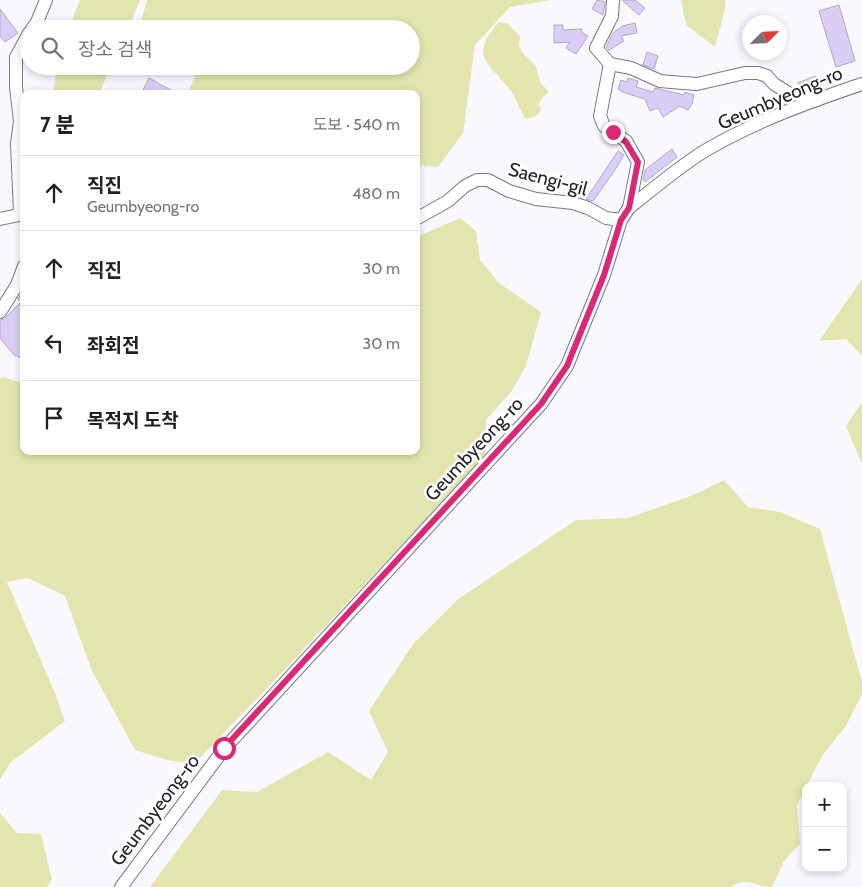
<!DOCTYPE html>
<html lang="ko">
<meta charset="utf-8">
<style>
:root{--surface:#fff;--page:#f2f2f2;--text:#202124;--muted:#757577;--line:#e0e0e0}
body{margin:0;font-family:Cabin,"Noto Sans KR",sans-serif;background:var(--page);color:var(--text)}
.controls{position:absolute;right:15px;bottom:15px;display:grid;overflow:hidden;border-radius:10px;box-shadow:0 2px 8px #0003}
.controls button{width:45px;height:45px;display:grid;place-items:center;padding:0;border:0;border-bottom:1px solid var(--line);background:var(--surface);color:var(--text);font:25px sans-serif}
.compass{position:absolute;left:742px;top:15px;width:45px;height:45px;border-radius:50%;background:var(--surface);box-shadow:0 2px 8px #0003;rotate:66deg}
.stop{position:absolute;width:15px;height:15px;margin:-11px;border:4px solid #db2777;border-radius:50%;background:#fff}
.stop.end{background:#db2777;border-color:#fff;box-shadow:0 1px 5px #0008}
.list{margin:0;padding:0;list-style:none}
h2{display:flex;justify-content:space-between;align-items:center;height:65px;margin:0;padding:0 20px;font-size:21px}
h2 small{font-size:16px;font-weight:400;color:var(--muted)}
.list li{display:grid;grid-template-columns:32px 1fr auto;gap:15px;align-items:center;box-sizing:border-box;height:75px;padding:0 20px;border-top:1px solid var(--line)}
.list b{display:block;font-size:19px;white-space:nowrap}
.list p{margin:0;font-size:16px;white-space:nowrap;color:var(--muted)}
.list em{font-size:16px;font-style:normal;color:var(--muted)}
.icon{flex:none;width:28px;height:28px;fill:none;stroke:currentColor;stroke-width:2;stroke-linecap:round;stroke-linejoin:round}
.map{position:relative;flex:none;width:862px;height:887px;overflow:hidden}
.search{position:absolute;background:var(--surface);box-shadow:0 2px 8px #0003;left:20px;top:20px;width:400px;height:55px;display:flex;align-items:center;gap:12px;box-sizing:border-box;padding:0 18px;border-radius:28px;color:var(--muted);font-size:19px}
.panel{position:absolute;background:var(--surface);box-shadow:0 2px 8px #0003;left:20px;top:90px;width:400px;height:365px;border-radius:10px}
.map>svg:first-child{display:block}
.green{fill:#e2e6ae}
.building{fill:#dacef8;stroke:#afabbb}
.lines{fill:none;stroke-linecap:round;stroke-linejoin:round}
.minor-casing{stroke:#7b7686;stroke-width:14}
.minor{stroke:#fff;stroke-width:12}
.route{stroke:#db2777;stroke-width:6}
.labels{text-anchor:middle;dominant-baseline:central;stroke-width:5;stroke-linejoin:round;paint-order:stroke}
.street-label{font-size:19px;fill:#242229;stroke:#fff}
</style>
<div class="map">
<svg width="862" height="887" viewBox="0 0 862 887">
<rect width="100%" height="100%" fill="#faf8ff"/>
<!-- green -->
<g class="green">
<path d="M80 0H140L128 29H68Z"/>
<path d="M147 0H551L510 7 475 45 463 133 438 167 416 165V94H187L200 66H411V29H139Z"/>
<path d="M681 0H725L726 5 715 47 686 25Z"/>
<path d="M499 22 507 23 520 36 519 45 522 52 536 66 540 82 549 92 542 98 538 105 541 108C540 116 533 117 526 119 518 109 516 95 507 86 484 60 471 53 499 22Z"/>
<path d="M58 66H111L99 94H52Z"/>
<path d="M460 218 476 231 480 260 499 283 541 312 526 366 511 392 486 420V455L270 685 194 764 167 760 135 750 91 669 65 596 28 578 7 582 55 693 65 721 11 762 0 779V379L2 377 24 383V451H416V237Z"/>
<path d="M862 279V356L846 339 819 341Z"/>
<path d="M862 402V464L846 426Z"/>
<path d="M724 480 748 507 780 512 820 529 862 682V694L846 726 822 756 797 805 800 844 784 861 772 887C754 887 749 875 731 887H150L222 790 257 792 328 752 371 780 388 752 369 711 413 644 457 600 576 520 628 518 696 494Z"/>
<path d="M0 813 17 833 41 834 52 879 47 887H0Z"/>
</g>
<!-- building -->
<g class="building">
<path d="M597 0 605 2 603 15 592 9Z"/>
<path d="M622 0H635L645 8 639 15Z"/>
<path d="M839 5 855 61 836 67 819 11Z"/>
<path d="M0 9 18 33 5 42 0 36Z"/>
<path d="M635 23 637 33 621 36 624 41 609 50 606 47 613 33 622 27V26Z"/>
<path d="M554 25H563V30L582 29 581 32 588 36 576 54 566 48 570 42 554 43Z"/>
<path d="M647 52 658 56 654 69 643 65Z"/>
<path d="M815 76 818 83 807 88 800 87 798 83Z"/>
<path d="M149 78 178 94H149L143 90Z"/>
<path d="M628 78 638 81 636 87 653 92 655 88 684 95 685 92 694 95 692 104 688 110 680 106 663 117 658 108 650 111 645 99 622 92V91L618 89 621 80 627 82Z"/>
<path d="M672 149 677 157 645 182 643 179 645 170Z"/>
<path d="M618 151 624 155 615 170 593 201 586 199Z"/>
<path d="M22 292 24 294V357L21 356V358L14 355 0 338V320L4 319 21 302 18 299Z"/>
</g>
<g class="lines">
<!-- minor casing -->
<g class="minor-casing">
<g id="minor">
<path d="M32 29 37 22 46 0"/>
<path d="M610 64 596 48 612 16 613 0"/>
<path d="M629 208 638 162 626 141 604 126 600 116 610 64 631 68 660 81 683 83 697 84 745 73H758L767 76 774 84 790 94 810 96 817 100"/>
<path d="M20 214 17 144 20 121 16 87V57L29 33"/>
<path d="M0 219 24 214"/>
<path d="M416 219 448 201 465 186 477 180H488L509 191 536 199 573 203 588 208 606 218 621 220"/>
<path d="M0 312 17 285 24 266"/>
<path d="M121 887 224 749 541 404 567 366 604 275 621 220 629 208C653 189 682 164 708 149 756 121 809 102 862 84"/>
</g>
</g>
<!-- minor -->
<use href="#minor" class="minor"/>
</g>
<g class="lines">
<!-- route -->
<path class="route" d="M224 748 541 404 567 366 604 275 621 220 629 208 638 162 626 142 613 132"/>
</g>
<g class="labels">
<!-- street labels -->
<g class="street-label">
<text transform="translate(780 98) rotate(-23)">Geumbyeong-ro</text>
<text transform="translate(548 179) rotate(15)">Saengi-gil</text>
<text transform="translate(474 449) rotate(-47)">Geumbyeong-ro</text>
<text transform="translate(155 810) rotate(-53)">Geumbyeong-ro</text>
</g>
</g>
</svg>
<div class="controls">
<button>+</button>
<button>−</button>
</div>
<svg class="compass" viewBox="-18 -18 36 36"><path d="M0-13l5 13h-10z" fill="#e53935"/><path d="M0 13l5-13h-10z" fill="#757577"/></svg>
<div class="stop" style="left:224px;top:748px"></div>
<div class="stop end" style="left:613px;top:132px"></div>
<div class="search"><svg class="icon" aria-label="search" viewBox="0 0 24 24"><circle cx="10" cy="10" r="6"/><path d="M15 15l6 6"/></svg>장소 검색</div>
<section class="panel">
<h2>7 분<small>도보 · 540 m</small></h2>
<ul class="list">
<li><svg class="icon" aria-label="ahead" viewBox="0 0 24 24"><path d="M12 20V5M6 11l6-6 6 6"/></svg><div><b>직진</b><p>Geumbyeong-ro</p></div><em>480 m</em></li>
<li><svg class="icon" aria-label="ahead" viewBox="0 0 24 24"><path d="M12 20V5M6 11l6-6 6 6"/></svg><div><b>직진</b></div><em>30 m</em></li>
<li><svg class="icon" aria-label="left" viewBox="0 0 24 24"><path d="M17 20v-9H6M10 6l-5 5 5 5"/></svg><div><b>좌회전</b></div><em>30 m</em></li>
<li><svg class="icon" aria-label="arrive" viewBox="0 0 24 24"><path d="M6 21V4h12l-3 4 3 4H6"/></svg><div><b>목적지 도착</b></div></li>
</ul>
</section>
</div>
